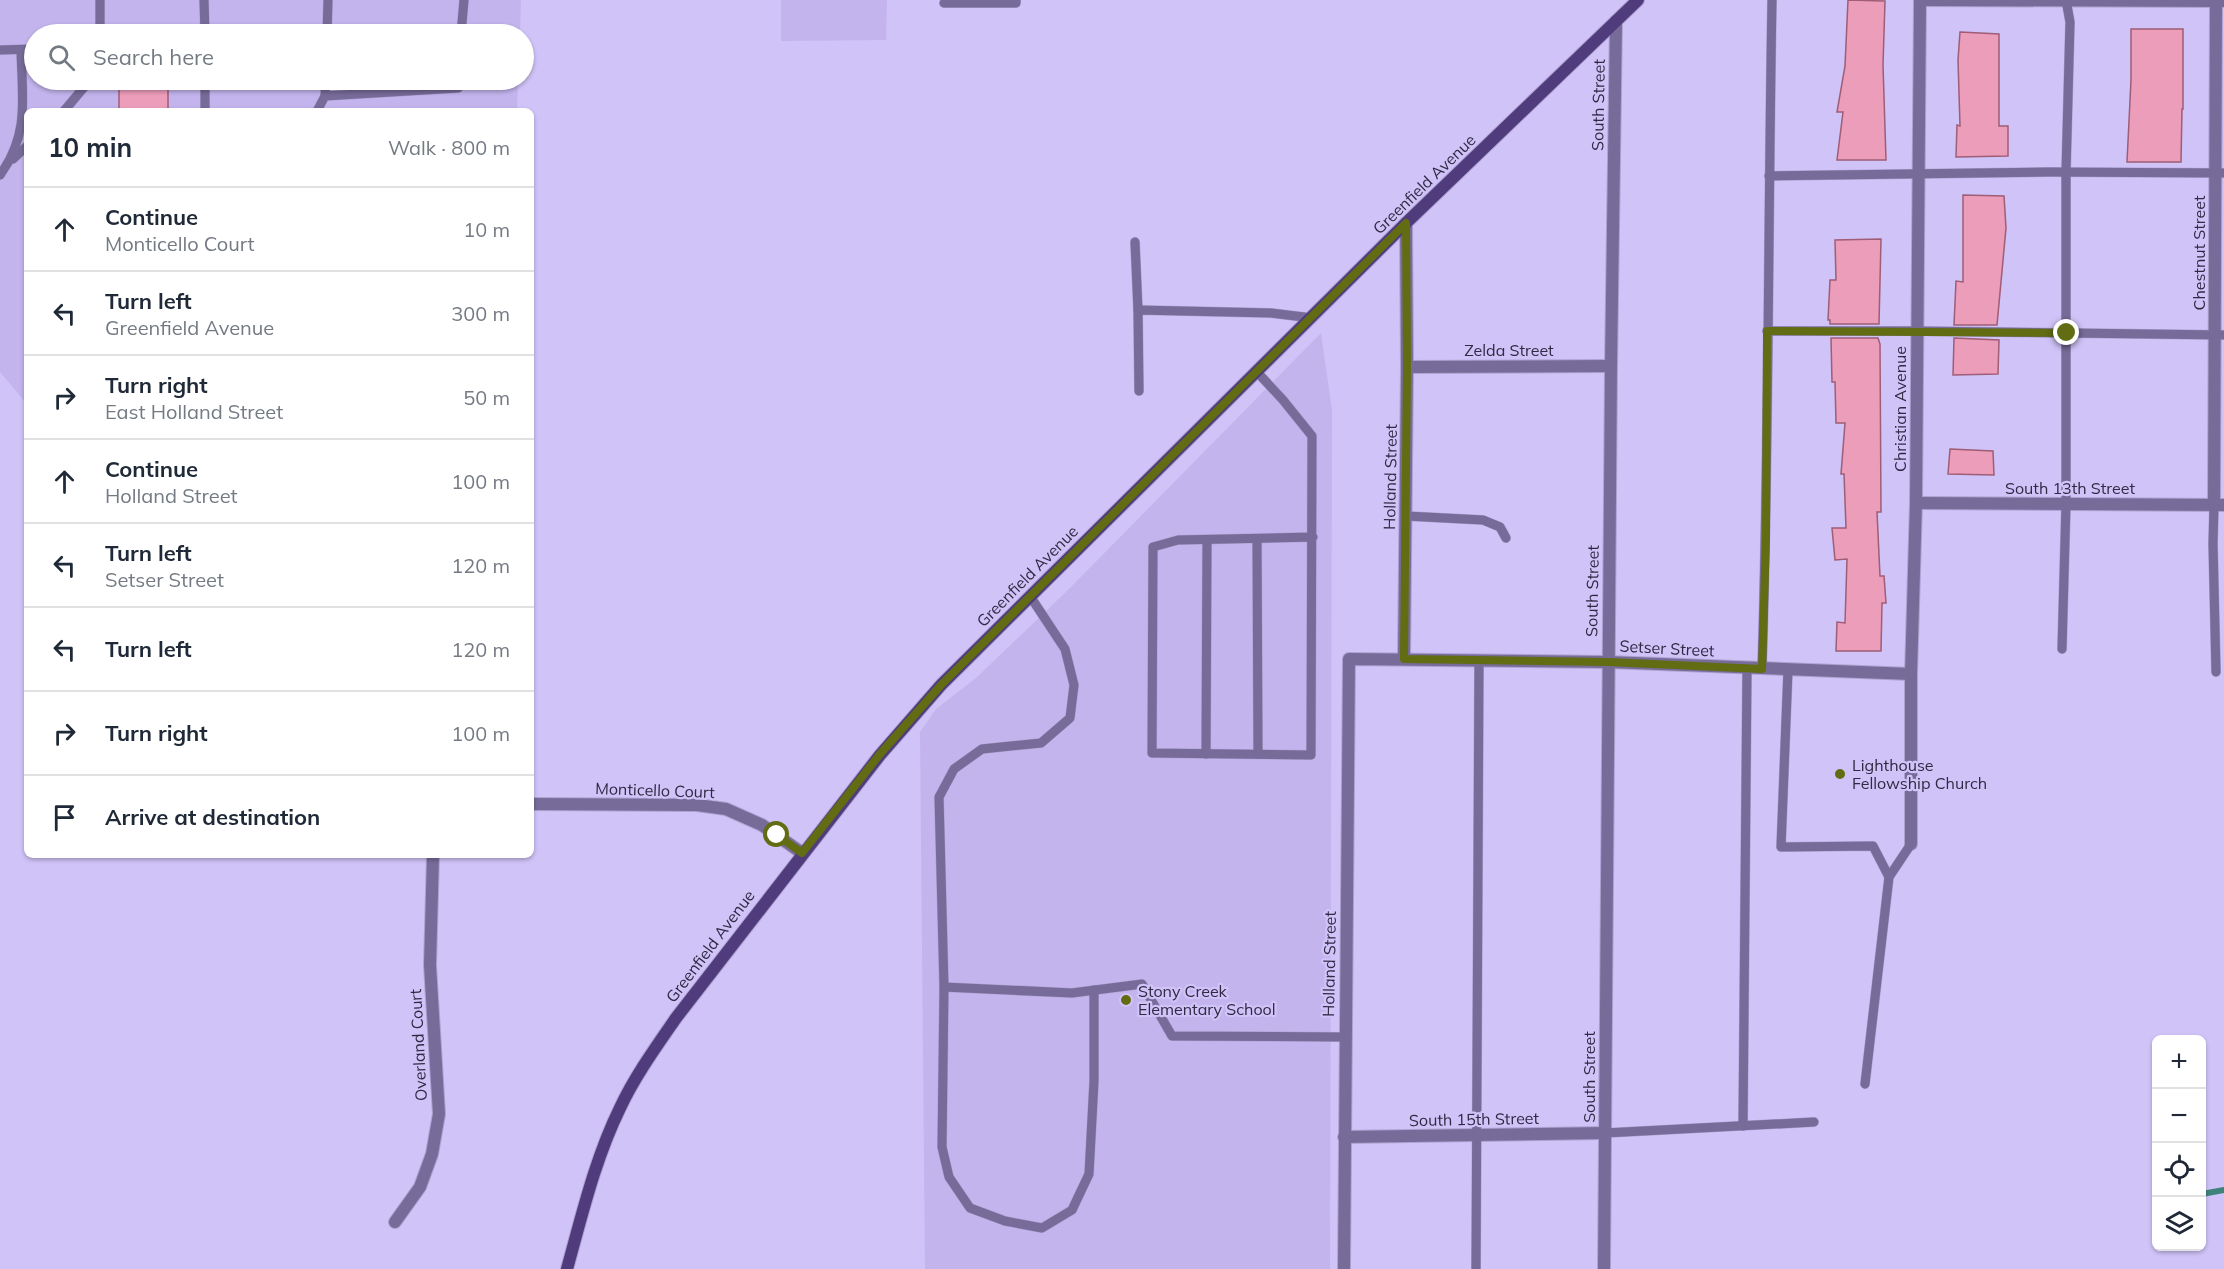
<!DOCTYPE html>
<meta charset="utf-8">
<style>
:root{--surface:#fff;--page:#f2f2f3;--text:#1f2937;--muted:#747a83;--line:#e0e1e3}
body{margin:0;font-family:Mulish,sans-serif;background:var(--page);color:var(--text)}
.controls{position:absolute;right:18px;bottom:18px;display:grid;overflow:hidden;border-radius:9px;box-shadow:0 2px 4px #0004}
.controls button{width:54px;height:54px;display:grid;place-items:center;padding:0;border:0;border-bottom:2px solid var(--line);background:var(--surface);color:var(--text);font:30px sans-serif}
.stop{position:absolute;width:18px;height:18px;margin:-14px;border:4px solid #626c13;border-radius:50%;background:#fff}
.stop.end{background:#626c13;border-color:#fff;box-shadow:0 2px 6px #0008}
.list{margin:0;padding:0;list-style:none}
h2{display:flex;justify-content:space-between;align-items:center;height:78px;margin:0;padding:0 24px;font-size:26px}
h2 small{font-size:20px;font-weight:400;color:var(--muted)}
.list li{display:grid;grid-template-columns:39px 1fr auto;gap:18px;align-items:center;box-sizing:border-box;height:84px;padding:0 24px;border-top:2px solid var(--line)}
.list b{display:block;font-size:22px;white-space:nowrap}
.list p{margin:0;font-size:20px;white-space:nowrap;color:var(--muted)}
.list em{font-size:20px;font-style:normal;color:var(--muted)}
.icon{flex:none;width:33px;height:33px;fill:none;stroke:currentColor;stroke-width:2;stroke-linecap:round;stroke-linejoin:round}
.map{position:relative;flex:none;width:2224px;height:1269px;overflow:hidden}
.search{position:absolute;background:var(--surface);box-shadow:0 2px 4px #0004;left:24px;top:24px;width:510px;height:66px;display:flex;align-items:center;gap:15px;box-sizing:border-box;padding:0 21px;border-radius:33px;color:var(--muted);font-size:22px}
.panel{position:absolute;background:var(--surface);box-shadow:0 2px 4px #0004;left:24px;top:108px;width:510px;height:750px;border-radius:9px}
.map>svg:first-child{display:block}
.built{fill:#c3b4ed}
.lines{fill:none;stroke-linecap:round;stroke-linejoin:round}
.stream{stroke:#3e837b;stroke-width:6}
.building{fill:#ec9dba;stroke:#9f5d76;stroke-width:1.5}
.lane-casing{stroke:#ada1d0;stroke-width:10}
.street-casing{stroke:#ada1d0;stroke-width:14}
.secondary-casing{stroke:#ada1d0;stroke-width:14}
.lane{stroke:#776b99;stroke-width:9}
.street{stroke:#776b99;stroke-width:12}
.secondary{stroke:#503b7d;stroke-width:12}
.route{stroke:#626c13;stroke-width:8}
.poi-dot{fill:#626c13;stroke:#d0c3f8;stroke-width:2}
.labels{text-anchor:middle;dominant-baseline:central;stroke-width:4.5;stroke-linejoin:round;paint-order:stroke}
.street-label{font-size:16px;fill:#302943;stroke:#d0c3f8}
.poi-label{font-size:16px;fill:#302943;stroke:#d0c3f8;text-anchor:start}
</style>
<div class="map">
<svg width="2224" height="1269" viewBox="0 0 2224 1269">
<rect width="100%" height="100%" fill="#d0c3f8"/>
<!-- built -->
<g class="built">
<path d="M0 0H521L520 34H34V80H518L517 111H27V404L0 372Z"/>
<path d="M781 0H887L886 40 781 41Z"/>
<path d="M1321 333 1332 410 1330 1269H925L920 732 936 709 976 678 1068 590Z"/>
</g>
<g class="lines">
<!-- stream -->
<path class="stream" d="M2202 1194 2224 1190"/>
</g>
<!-- building -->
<g class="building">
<path d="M1848 0 1885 1 1883 65 1886 160H1837L1843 112H1837L1845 66Z"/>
<path d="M2131 29H2183V109H2182L2181 162H2127L2131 80Z"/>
<path d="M1960 32 1999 34V126H2008V156L1956 157 1957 125 1960 126 1958 60Z"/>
<rect x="119" y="80" width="49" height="31"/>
<path d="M1963 195 2004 196 2006 228 1997 325H1954L1956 281 1963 282Z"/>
<path d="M1881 239 1879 324H1830V320H1828L1830 280H1836L1835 240Z"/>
<path d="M1831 338H1878L1880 344 1881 512H1877L1880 576H1884L1886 603H1882L1881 651H1836L1837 622 1845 623 1847 559 1835 560 1832 528H1846L1844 474H1841L1845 423H1836L1835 382H1832Z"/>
<path d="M1954 338 1999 340 1998 374 1953 375Z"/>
<path d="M1950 449 1993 451 1994 475 1948 474Z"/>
</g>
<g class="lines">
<!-- lane casing -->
<g class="lane-casing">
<g id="lane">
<path d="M100 0V34"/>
<path d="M204 0 205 34"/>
<path d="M944 3H1016V0"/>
<path d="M327 34 328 0"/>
<path d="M461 34 464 0"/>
<path d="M0 50 34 49"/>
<path d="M205 80V111"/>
<path d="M325 96 326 80"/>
<path d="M64 111 90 80"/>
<path d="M317 111 325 96 458 88V80"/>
<path d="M13 159 27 146"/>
<path d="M0 175C30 134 22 97 21 50"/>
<path d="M1769 176 2048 172 2224 173"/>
<path d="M1135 242 1138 310"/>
<path d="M1767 331H1918L2224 335"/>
<path d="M1257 372 1283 400 1312 436 1311 755 1152 753 1153 547 1178 540 1313 537"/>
<path d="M1139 391 1138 310 1271 313 1312 318"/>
<path d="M2214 505 2213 544 2216 672"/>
<path d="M1406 516 1483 520 1500 527 1506 538"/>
<path d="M1257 539 1258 754"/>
<path d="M1030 596 1065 649 1074 685 1070 718 1041 743 982 749 954 769 939 797 944 987 1072 993 1142 984 1172 1036 1345 1037"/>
<path d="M2062 649 2066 504V172L2070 22 2066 0"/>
<path d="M1762 669C1769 446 1768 223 1772 0"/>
<path d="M1788 670 1781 847 1873 846 1889 877"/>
<path d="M1206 754 1207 540"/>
<path d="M944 987 942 1147 949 1177 970 1208 1005 1221 1042 1228 1072 1210 1089 1174 1094 1081V990"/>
<path d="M1865 1084 1889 877 1911 844"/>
<path d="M1743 1126 1747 669"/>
<path d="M1605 1133 1814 1122"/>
<path d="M1476 1269 1479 660"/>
</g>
</g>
<!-- street casing -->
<g class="street-casing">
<g id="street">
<path d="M1920 0 2223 1"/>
<path d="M1407 367 1611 366"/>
<path d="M1916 503 2224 505"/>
<path d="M2214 505 2216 1"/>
<path d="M1404 659 1407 367 1406 223"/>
<path d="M531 804 697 805 726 809 762 825 802 853"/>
<path d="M1911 844V674L1916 503 1920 0"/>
<path d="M1344 1137 1605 1133"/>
<path d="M395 1222 420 1187 432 1154 439 1114 430 965 433 855"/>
<path d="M1344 1269 1349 659 1608 662 1911 674"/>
<path d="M1604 1269 1611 366 1616 21"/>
</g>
</g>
<!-- secondary casing -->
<g class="secondary-casing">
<path id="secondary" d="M567 1269C582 1215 595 1159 620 1108 635 1076 656 1047 676 1018L880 755 941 685 1406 223 1638 0"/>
</g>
<!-- lane -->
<use href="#lane" class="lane"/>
<!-- street -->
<use href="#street" class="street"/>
<!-- secondary -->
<use href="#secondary" class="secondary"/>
</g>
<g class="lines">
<!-- route -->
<path class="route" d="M777 835 802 853 880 754 941 685 1406 223 1407 367 1404 659 1608 662 1762 669 1766 539 1767 331 2067 333"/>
</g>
<!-- markers -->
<g class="poi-dot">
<circle cx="1840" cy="774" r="6"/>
<circle cx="1126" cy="1000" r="6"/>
</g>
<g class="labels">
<!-- street labels -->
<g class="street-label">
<text transform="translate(1598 105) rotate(-89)">South Street</text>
<text transform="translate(1424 184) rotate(-44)">Greenfield Avenue</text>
<text transform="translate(2199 253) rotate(-90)">Chestnut Street</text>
<text x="1509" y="350">Zelda Street</text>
<text transform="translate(1900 409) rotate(-90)">Christian Avenue</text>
<text transform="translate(1390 477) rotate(-89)">Holland Street</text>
<text x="2070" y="488">South 13th Street</text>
<text transform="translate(1027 576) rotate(-45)">Greenfield Avenue</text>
<text transform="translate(1592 591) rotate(-89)">South Street</text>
<text transform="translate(1667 648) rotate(3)">Setser Street</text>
<text transform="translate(655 790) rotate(2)">Monticello Court</text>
<text transform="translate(710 946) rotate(-53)">Greenfield Avenue</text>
<text transform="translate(1329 964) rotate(-89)">Holland Street</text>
<text transform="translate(418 1045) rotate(-93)">Overland Court</text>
<text transform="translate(1589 1077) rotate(-90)">South Street</text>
<text transform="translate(1474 1119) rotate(-1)">South 15th Street</text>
</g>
<!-- poi labels -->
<g class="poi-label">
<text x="1852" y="765">Lighthouse<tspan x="1852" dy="18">Fellowship Church</tspan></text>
<text x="1138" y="991">Stony Creek<tspan x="1138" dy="18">Elementary School</tspan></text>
</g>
</g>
</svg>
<div class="controls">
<button>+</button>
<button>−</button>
<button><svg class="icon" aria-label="locate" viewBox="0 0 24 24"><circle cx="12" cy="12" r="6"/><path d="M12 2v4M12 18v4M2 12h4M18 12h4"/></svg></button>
<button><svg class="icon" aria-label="layers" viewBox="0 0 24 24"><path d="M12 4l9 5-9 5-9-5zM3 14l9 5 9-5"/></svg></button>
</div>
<div class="stop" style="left:777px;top:835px"></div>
<div class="stop end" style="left:2067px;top:333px"></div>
<div class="search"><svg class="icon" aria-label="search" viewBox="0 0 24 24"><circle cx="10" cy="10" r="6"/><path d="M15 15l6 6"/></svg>Search here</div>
<section class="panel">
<h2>10 min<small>Walk · 800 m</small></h2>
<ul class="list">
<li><svg class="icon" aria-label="ahead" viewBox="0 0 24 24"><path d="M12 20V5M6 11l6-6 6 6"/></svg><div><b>Continue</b><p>Monticello Court</p></div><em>10 m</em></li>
<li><svg class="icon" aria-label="left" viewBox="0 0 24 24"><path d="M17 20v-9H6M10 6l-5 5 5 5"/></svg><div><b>Turn left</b><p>Greenfield Avenue</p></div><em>300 m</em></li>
<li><svg class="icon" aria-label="right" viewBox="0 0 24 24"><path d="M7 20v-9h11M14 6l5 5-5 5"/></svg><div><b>Turn right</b><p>East Holland Street</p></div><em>50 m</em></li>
<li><svg class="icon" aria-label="ahead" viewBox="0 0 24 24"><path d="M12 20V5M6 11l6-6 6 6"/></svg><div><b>Continue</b><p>Holland Street</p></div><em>100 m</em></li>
<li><svg class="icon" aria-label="left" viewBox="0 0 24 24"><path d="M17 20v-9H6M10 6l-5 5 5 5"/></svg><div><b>Turn left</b><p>Setser Street</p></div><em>120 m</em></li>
<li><svg class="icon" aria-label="left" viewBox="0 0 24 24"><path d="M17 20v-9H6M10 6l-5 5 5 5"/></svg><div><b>Turn left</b></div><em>120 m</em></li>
<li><svg class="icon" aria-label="right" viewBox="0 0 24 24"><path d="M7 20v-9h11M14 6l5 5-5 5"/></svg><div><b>Turn right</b></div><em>100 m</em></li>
<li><svg class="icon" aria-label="arrive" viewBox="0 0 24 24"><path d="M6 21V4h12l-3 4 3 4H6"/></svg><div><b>Arrive at destination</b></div></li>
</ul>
</section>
</div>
